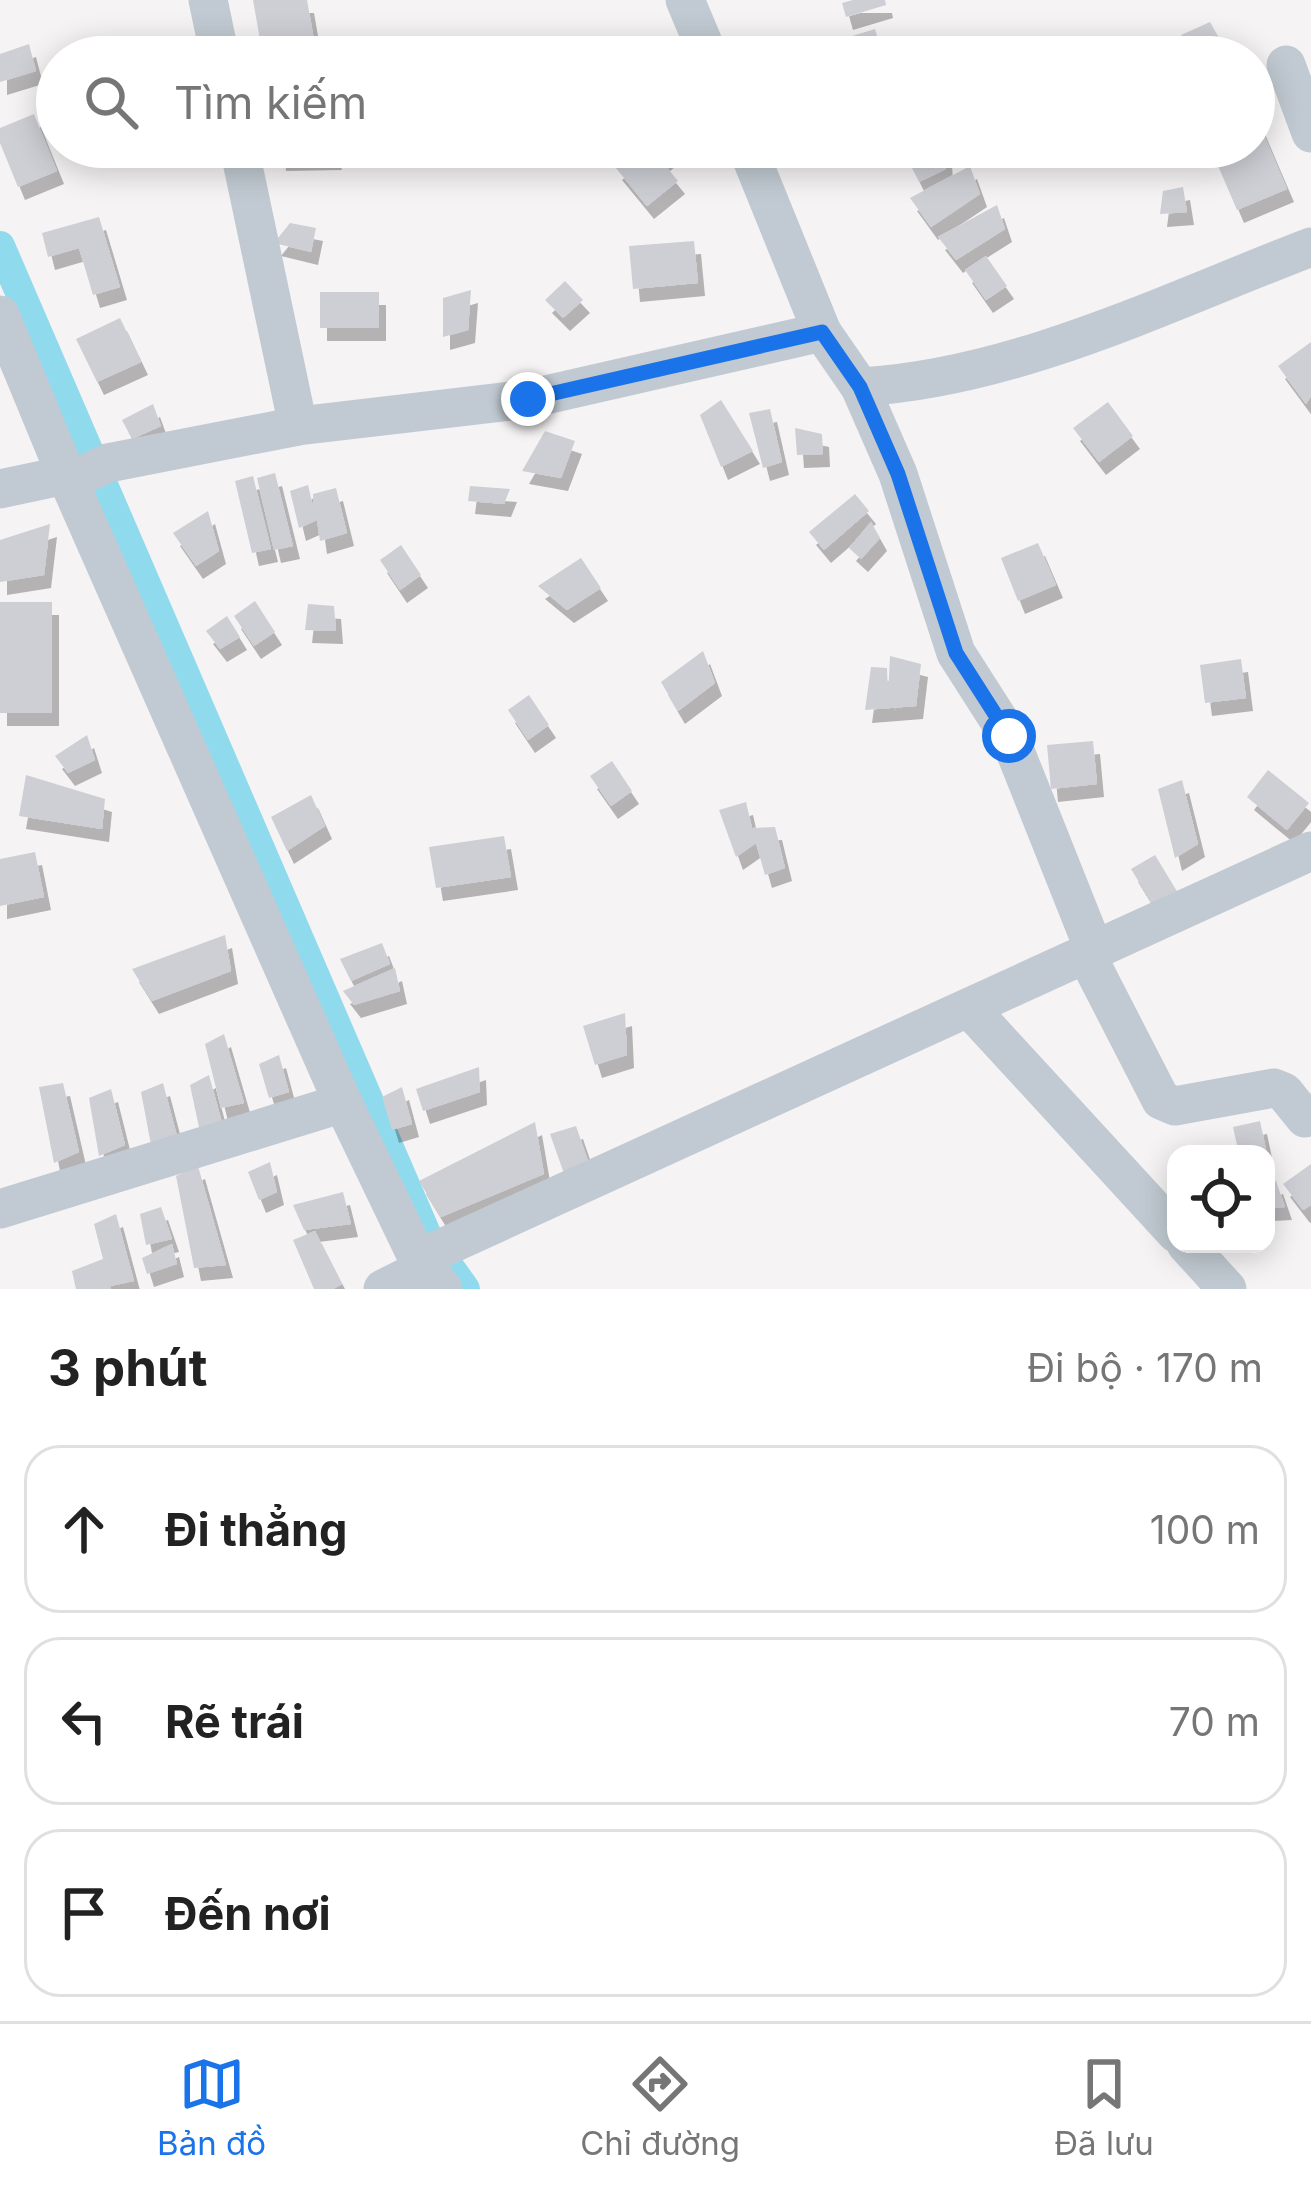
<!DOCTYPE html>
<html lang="vi">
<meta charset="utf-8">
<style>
:root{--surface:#fff;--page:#f2f2f2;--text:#222;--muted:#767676;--line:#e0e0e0;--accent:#1a73e8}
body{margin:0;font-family:Inter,sans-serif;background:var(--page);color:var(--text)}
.controls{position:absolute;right:36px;bottom:36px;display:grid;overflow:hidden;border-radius:24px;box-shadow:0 6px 30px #0003}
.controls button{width:108px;height:108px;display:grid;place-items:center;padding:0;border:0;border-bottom:3px solid var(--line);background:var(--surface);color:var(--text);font:60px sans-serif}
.stop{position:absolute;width:36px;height:36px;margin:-27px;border:9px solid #1a73e8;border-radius:50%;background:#fff}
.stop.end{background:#1a73e8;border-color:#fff;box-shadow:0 3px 12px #0008}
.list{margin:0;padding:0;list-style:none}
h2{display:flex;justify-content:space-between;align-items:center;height:156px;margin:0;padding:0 48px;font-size:51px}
h2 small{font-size:39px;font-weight:400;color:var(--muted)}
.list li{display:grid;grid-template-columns:78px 1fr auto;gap:36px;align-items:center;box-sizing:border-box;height:168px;margin:0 24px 24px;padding:0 24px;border:3px solid var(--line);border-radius:36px}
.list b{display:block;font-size:45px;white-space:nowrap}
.list em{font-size:39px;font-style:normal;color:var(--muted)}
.icon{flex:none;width:66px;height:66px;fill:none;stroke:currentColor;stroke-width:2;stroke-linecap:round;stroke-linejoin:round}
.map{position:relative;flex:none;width:1311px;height:1289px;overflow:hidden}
.search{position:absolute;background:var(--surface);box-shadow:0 6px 30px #0003;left:36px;right:36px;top:36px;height:132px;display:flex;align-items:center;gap:30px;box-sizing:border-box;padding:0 42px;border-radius:66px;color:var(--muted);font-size:45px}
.sheet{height:732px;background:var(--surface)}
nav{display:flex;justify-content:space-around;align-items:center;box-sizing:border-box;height:168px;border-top:3px solid var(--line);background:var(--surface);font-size:33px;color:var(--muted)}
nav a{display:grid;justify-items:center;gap:6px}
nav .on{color:var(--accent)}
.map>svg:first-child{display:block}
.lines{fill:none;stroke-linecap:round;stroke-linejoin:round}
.canal{stroke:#90daee;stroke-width:30}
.building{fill:#cdcfd5;filter:url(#shadow)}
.minor{stroke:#c1cad2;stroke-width:39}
.route{stroke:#1a73e8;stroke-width:15}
</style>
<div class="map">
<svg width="1311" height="1289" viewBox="0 0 1311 1289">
<defs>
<filter id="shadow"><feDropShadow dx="7" dy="13" stdDeviation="0" flood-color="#0004"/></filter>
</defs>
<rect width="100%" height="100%" fill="#f5f3f3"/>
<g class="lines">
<!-- canal -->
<path class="canal" d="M0 246 427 1236 465 1289"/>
</g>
<!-- building -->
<g class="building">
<path d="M253 0H307L317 57H263Z"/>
<path d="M853 0H885L886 5 846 17 842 3Z"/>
<path d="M1210 22 1227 52 1215 57H1195L1181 35Z"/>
<path d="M875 29 880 46 854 54 849 37Z"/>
<path d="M29 44 36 71 0 82V54Z"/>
<path d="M1254 112 1287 189 1237 210 1210 147H1254Z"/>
<path d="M34 114 57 171 18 187 0 143V128Z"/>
<path d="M278 147H332L335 157 279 158Z"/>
<path d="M639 147H676L661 160 678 181 647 206 615 167Z"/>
<path d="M945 151 946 169 919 182 912 168Z"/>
<path d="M970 166 980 194 931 227 910 198Z"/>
<path d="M1183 187 1187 212 1160 214 1163 191Z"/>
<path d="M997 205 1005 229 956 260 938 237Z"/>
<path d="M99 217 120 287 93 295 79 248 48 257 42 233Z"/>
<path d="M290 223 316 228 311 252 274 243Z"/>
<path d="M694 241 698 283 633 289 629 246Z"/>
<path d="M986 256 1007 286 986 300 965 270Z"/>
<path d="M565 281 583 300 563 318 545 300Z"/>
<path d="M471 290 468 330 443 337V298Z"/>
<rect x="320" y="292" width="59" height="36"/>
<path d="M120 318 141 362 97 382 76 339Z"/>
<path d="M1311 342V396L1306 404 1278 366Z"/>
<path d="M721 400 753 451 721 467 700 415Z"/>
<path d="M1108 402 1133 436 1099 462 1073 428Z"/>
<path d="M153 404 161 426 132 439 122 420Z"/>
<path d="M770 409 782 462 763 468 749 413Z"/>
<path d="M795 428 822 434 823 454 797 455Z"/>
<path d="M545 431 575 441 561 478 522 471Z"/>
<path d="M275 473 293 546 274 550 257 478Z"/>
<path d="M253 476 271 549 252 553 235 481Z"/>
<path d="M308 485 314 511 313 494 336 488 347 533 320 541 317 520 299 528 290 491Z"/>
<path d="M470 486 510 489 504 504 468 501Z"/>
<path d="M855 494 869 511 824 550 809 532Z"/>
<path d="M208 511 219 551 196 566 173 533Z"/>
<path d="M871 522 880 538 861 559 849 548Z"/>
<path d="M50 524 44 575 0 582V540Z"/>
<path d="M1038 543 1056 585 1018 601 1001 558Z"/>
<path d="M401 545 421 575 400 590 380 560Z"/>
<path d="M581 558 601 588 567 610 538 586Z"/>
<path d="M255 601 275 632 254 646 234 616Z"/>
<rect x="0" y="602" width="52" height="111"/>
<path d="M308 604 334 606 336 631 305 630Z"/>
<path d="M227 616 240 637 220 649 206 631Z"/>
<path d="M703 651 715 683 678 711 661 682Z"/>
<path d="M890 656 921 664 916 706 865 710 871 667 887 668 888 699Z"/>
<path d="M1241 659 1246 698 1205 703 1200 665Z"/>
<path d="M529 695 549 725 528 740 508 710Z"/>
<path d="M87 735 95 760 68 773 55 756Z"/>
<path d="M1093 741 1097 784 1051 789 1047 745Z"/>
<path d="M612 761 632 791 611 806 590 776Z"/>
<path d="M1268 770 1309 803 1287 830 1247 797Z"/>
<path d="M26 775 105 799 102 829 19 816Z"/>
<path d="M1182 780 1198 844 1175 858 1158 789Z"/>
<path d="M311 795 325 826 287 851 271 817Z"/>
<path d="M746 802 752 828 775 827 785 868 765 875 756 843 736 857 719 810Z"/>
<path d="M504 836 511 877 436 888 429 847Z"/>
<path d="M35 852 44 897 0 906V859Z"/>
<path d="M1155 855 1178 893 1155 908 1131 869Z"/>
<path d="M225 935 231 971 152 1001 132 969Z"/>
<path d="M382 943 390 964 351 981 340 959Z"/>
<path d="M395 968 400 991 354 1005 343 991Z"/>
<path d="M625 1013 627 1055 595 1065 583 1026Z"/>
<path d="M224 1034 244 1103 221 1108 205 1044Z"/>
<path d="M279 1055 289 1092 269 1098 259 1064Z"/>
<path d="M479 1067 480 1092 423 1111 416 1089Z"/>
<path d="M209 1075 224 1130 200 1132 190 1085Z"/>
<path d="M63 1083 79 1152 54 1163 39 1087Z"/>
<path d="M163 1083 178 1140 152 1150 141 1092Z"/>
<path d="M402 1087 412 1124 392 1130 382 1097Z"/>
<path d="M111 1089 125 1145 99 1156 89 1098Z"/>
<path d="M1260 1121 1267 1154H1239L1233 1127Z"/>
<path d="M535 1122 544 1174 441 1217 419 1181Z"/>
<path d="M576 1126 591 1170 567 1182 550 1134Z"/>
<path d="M270 1162 277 1192 259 1200 248 1172Z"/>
<path d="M1311 1164V1205L1303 1210 1283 1184Z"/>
<path d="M198 1166 226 1265 194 1268 176 1176Z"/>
<path d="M1276 1181 1285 1207 1266 1208V1184Z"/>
<path d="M343 1192 351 1224 304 1230 293 1205Z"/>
<path d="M161 1207 172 1239 146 1245 140 1214Z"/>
<path d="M116 1214 134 1281 110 1286 111 1289H76L72 1271 103 1259 94 1224Z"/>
<path d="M315 1231 342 1284 333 1289H314L293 1240Z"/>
<path d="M172 1244 177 1264 147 1274 142 1258Z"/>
</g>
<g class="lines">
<!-- minor -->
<g class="minor">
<path d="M208 0 220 57"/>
<path d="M685 0 709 57"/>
<path d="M1286 65 1311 133"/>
<path d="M239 147 298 426"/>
<path d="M747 147 822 332"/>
<path d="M0 315 66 475 343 1103 418 1259 443 1289"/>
<path d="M860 387 898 474 956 653 1009 736 1095 952"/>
<path d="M70 481 108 463 298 426 528 399 822 332 860 387C1016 378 1167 302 1311 247"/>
<path d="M0 489 66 475"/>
<path d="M1087 956 1161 1100 1175 1106 1274 1088 1284 1092 1305 1118"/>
<path d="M970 1009 1176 1233"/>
<path d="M0 1209 343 1103"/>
<path d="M1186 1244 1227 1289"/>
<path d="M418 1259 1311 851"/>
<path d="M383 1289 425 1268"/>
</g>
</g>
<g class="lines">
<!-- route -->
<path class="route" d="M528 399 822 332 860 387 898 474 956 653 1009 736"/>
</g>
</svg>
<div class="controls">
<button><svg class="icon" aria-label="locate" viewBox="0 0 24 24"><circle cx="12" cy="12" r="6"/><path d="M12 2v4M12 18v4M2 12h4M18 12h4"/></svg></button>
</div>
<div class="stop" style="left:1009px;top:736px"></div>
<div class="stop end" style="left:528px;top:399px"></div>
<div class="search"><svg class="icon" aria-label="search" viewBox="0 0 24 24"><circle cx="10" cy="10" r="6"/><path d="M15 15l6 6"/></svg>Tìm kiếm</div>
</div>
<section class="sheet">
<h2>3 phút<small>Đi bộ · 170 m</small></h2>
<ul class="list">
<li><svg class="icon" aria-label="ahead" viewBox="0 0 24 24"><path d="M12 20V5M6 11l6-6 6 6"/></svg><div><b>Đi thẳng</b></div><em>100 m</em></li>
<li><svg class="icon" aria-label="left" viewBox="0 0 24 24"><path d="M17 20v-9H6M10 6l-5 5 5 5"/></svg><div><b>Rẽ trái</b></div><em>70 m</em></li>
<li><svg class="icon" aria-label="arrive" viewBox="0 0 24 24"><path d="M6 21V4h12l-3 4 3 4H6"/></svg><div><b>Đến nơi</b></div></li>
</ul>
</section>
<nav>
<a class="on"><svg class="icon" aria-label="map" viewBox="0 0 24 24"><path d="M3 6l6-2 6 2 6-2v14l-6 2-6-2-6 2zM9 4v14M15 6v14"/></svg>Bản đồ</a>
<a><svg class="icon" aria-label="directions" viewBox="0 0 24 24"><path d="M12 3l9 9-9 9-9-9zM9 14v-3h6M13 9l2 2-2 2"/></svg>Chỉ đường</a>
<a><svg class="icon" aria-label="saved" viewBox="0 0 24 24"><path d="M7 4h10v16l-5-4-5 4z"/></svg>Đã lưu</a>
</nav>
